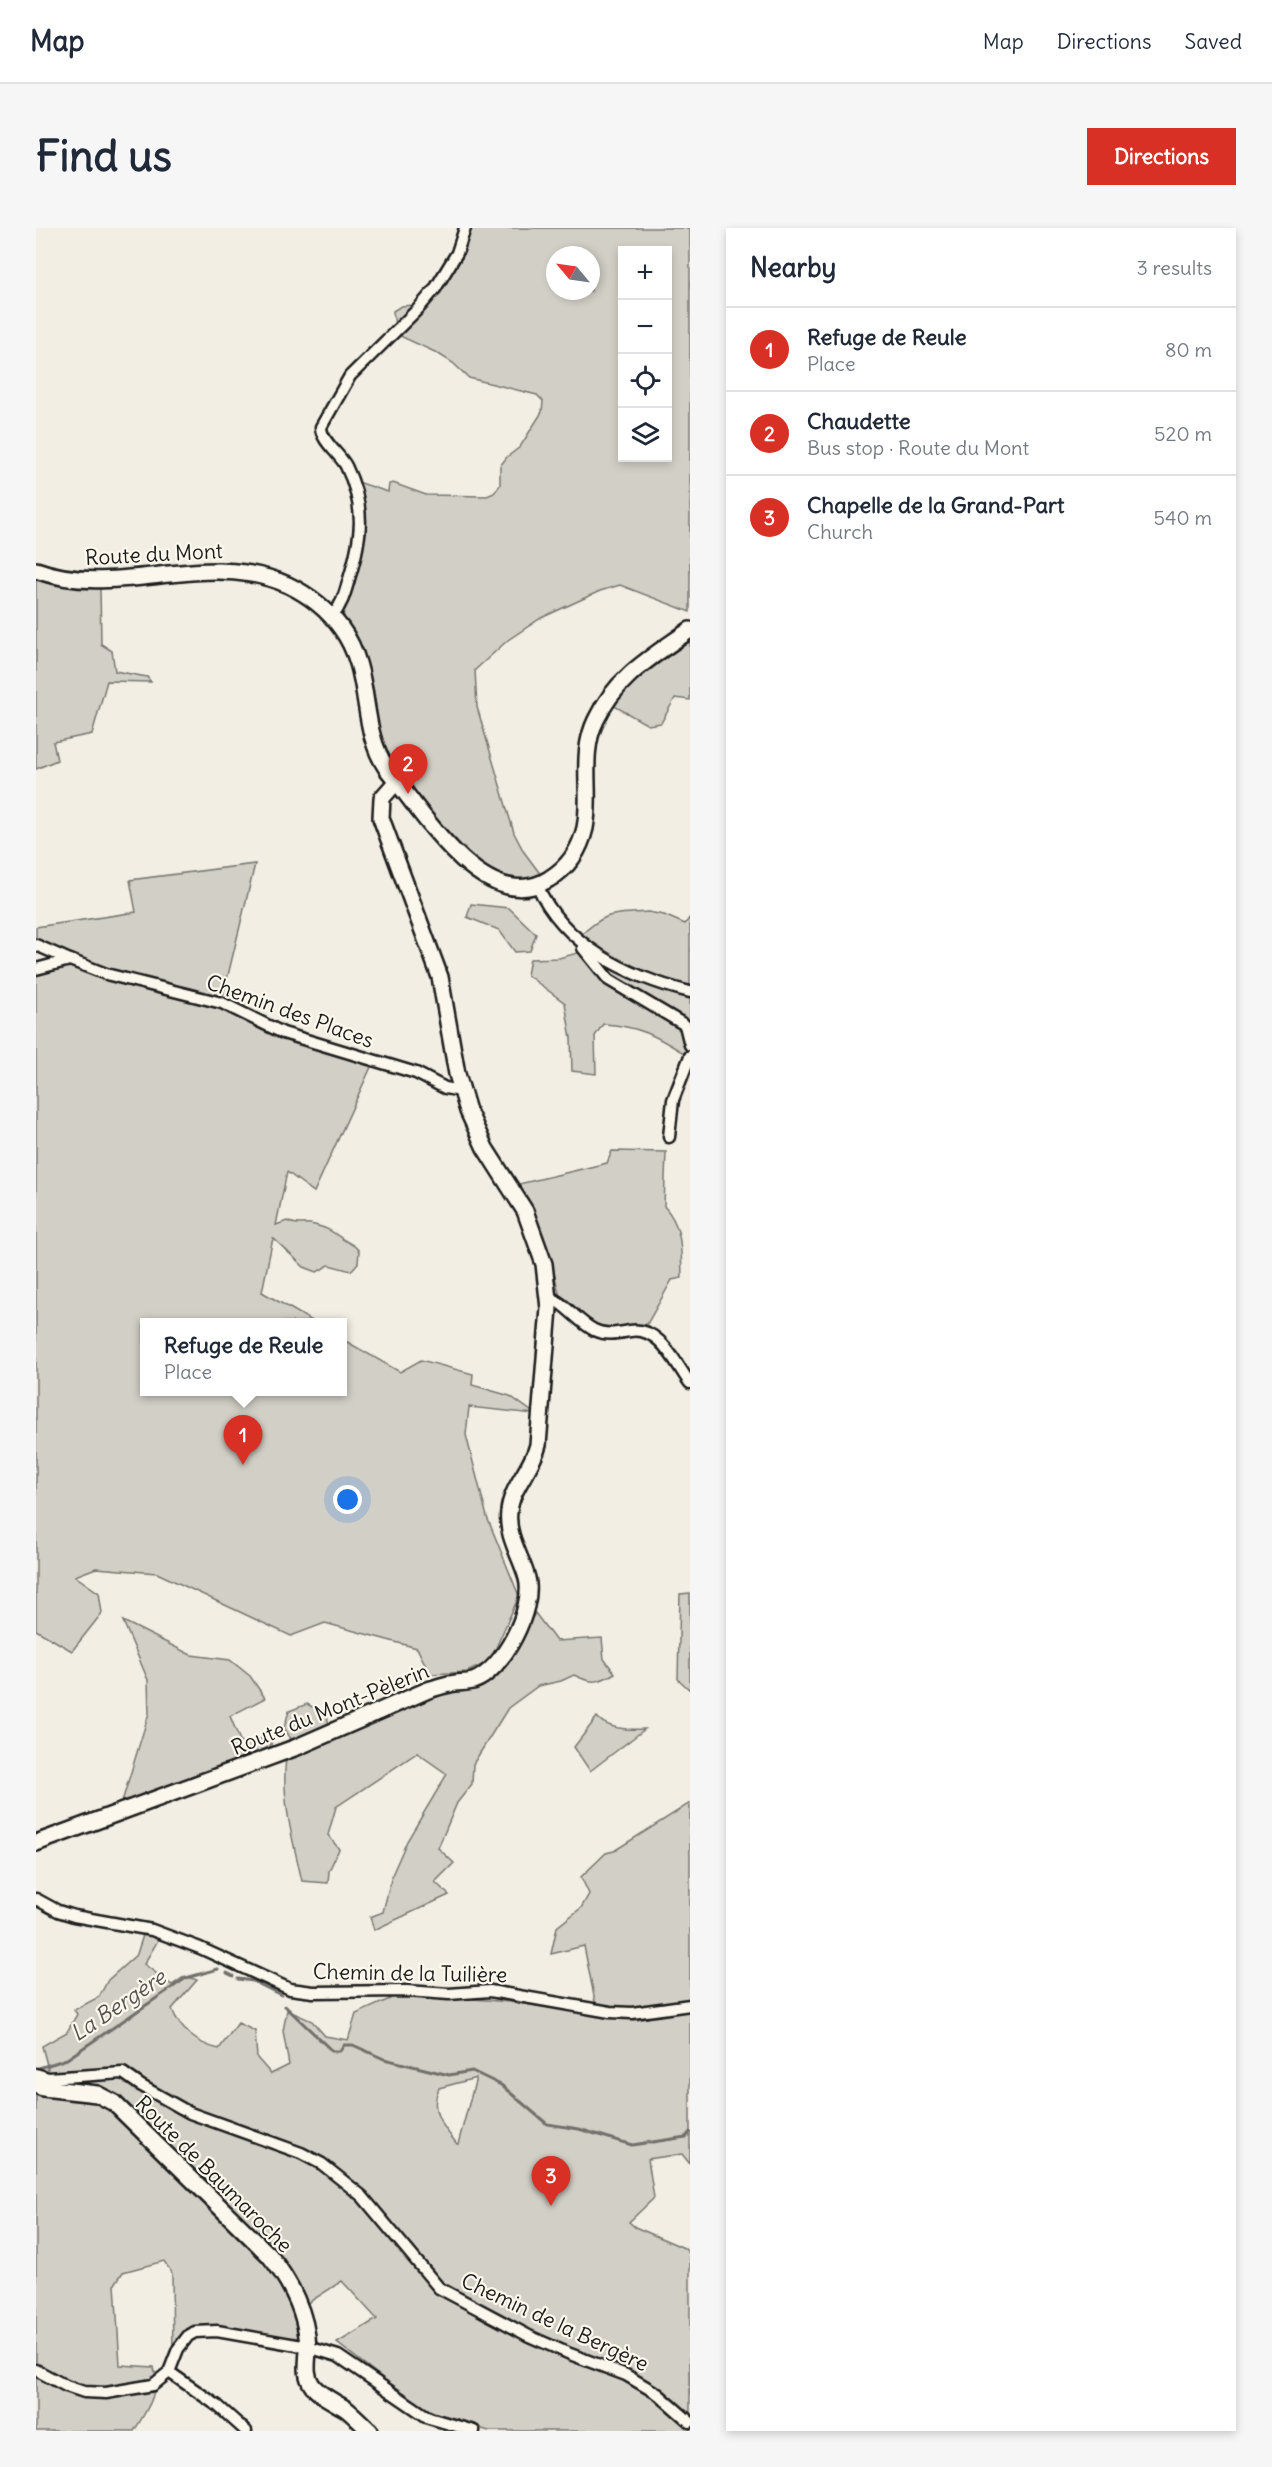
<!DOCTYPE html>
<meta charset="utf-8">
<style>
:root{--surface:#fff;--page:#f6f6f7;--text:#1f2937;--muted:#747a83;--line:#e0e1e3;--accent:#d93025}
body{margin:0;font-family:Delius,sans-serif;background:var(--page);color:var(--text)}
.controls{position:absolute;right:18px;top:18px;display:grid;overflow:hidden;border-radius:0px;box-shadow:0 3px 9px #0003}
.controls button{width:54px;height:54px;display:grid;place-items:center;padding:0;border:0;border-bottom:2px solid var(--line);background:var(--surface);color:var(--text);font:30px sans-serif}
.compass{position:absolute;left:510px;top:18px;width:54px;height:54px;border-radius:50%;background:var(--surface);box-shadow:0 3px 9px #0003;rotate:299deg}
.you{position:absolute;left:312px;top:1272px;width:21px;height:21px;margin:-15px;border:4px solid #fff;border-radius:50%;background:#1a73e8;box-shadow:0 0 0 9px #1a73e833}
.badge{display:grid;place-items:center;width:39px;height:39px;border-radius:50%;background:var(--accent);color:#fff;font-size:20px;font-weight:700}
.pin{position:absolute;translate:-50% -50px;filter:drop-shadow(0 2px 3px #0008)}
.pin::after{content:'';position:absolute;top:32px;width:21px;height:18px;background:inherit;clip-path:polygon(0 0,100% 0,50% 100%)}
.popup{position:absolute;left:104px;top:1090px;width:207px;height:78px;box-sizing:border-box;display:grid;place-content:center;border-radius:0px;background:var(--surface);filter:drop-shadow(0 2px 4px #0005);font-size:20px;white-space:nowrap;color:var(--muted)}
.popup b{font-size:22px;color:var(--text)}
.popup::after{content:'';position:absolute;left:50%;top:100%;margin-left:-12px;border:12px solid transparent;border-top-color:var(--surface)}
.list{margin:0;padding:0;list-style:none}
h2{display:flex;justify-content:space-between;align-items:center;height:78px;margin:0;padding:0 24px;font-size:26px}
h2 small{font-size:20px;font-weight:400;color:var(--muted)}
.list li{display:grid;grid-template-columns:39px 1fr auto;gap:18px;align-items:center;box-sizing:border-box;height:84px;padding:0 24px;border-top:2px solid var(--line)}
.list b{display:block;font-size:22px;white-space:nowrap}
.list p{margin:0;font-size:20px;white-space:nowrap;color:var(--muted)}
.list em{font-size:20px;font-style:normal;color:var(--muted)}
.icon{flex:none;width:33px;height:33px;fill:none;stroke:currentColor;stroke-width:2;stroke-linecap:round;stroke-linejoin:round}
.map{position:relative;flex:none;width:654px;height:2203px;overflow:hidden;border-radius:0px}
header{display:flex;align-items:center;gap:36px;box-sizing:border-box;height:84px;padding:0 30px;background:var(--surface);border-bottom:2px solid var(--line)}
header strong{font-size:28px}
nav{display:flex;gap:33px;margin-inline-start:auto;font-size:21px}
.intro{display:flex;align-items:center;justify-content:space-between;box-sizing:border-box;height:144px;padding:0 36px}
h1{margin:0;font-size:42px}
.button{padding:15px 27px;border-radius:0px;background:var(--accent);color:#fff;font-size:21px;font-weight:700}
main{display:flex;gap:36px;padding:0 36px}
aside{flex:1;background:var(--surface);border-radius:0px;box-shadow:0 3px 9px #0003}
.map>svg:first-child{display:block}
.green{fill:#d2cfc6;stroke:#777671;stroke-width:1.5;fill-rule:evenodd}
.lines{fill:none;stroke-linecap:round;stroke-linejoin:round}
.stream{stroke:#716f6b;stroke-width:3}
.street-casing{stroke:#1c1c1c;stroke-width:15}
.secondary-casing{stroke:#1c1c1c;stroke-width:20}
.street{stroke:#fbf7ec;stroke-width:10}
.secondary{stroke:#fbf7ec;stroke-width:15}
.labels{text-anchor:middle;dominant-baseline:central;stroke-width:4.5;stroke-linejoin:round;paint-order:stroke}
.street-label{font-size:21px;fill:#1c1c1c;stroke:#fbf7ec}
.water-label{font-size:22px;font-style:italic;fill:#545351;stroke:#fbf7ec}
</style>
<header>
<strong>Map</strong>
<nav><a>Map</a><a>Directions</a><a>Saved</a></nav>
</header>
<div class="intro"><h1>Find us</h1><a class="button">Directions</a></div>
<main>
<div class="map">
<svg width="654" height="2203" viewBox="0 0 654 2203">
<rect width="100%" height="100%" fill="#f2eee4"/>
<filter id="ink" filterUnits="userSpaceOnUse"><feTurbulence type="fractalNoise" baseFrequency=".0167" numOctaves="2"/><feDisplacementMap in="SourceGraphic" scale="12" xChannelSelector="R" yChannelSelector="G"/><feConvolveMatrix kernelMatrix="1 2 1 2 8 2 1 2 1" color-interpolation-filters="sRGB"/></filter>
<g filter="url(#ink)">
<!-- green -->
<g class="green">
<path d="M422 0H654V384L584 357 564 363 505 390 472 412 439 442 441 479 478 605 488 624 508 651 494 656 454 649 407 603 354 531 343 503 338 463 328 425 309 393 307 383 318 345 319 253 352 264 353 256 357 255 390 267 451 268 458 265 464 257V238L471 229 484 219 506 184 507 173 501 167 433 150 417 135 401 125 364 108 359 98 357 83 365 78 379 77 413 32ZM586 22H632V230H586ZM519 27H555V63H519Z"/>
<path d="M0 346 27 355 64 359 65 416 76 423 79 443 111 449 115 454 71 453 56 506 17 514 21 532 0 541Z"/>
<path d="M654 407V472L639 470 625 495 612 497 573 475 575 467Z"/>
<path d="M219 636 186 772 72 742 0 714V699L100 684 94 652Z"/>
<path d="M435 676 473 680 500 706 494 723 479 724 463 702 431 689Z"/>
<path d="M612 684 628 687 649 696 654 689V757C614 753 575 733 544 708 571 682 577 687 612 684Z"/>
<path d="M554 723 654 767V794L574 751Z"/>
<path d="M545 724 569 753 646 799 654 822 651 827C620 808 604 798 567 796L559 808 560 846 536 843 535 810 529 775 491 747 494 731 523 730Z"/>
<path d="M33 735 186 778 333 835 335 839 278 964 251 944 240 997 251 993C259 998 265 995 274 996 292 1000 294 1002 308 1012 315 1016 319 1017 323 1023L322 1035 315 1043 293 1037 281 1044 268 1039 237 1010 226 1064 278 1094H108V1164H306V1111L364 1144 385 1132 437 1146 436 1157 474 1168 499 1186 433 1179 430 1207 451 1289 483 1368 454 1433 431 1444 394 1446 381 1420 289 1395 255 1408 121 1345 60 1340 39 1348 63 1365 66 1385 36 1423 0 1402V743Z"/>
<path d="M576 923 630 924 628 978C647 999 645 1022 646 1050L636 1052 611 1096 579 1103 569 1102 550 1095 525 1073 513 1025 496 982 483 956 571 935Z"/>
<path d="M654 1365V1462L642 1451 644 1366Z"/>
<path d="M499 1385 520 1413 566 1410 568 1431 579 1445C562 1455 556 1456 538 1447L525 1453 502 1458 472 1480 437 1536 436 1556 421 1575 402 1620 418 1635 399 1654 413 1667 338 1702 334 1689 347 1684 356 1647 371 1613 411 1546 381 1525 300 1579 292 1607 303 1621 293 1643 292 1655 266 1653C257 1613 245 1571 250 1530L397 1465 435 1460 455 1453 473 1430Z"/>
<path d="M87 1393 155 1427 194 1432 214 1448 229 1470 194 1488 205 1515 238 1508 232 1524 200 1532 85 1577 113 1485 112 1452Z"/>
<path d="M271 1476 291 1487 293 1498 257 1514 248 1500 253 1483Z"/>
<path d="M561 1489C571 1501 594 1502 609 1501L554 1543 538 1519Z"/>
<path d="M654 1575V1773L583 1781 560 1778 548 1718 515 1726 521 1699 545 1680 553 1666 545 1649 570 1625 578 1623Z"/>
<path d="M108 1704 124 1709 108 1736 136 1757 149 1748 161 1752 136 1781C144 1802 161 1816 183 1821L202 1795 219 1803 221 1830 235 1846 253 1837 247 1803 251 1782 276 1793 289 1808 312 1812 320 1786 354 1771 355 1768 414 1769 473 1774 601 1792 654 1782V1936L646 1926 612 1931 618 1970 593 1994 599 1999 648 2020 654 2026V2203H453L418 2193 382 2177 301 2115 341 2091 306 2053 267 2078 259 2087 265 2123 170 2107 152 2112 137 2128 136 2045 128 2033 87 2044 79 2056 84 2137 118 2139C124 2164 111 2182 98 2203H0V1843L12 1841 6 1818 31 1804 41 1786 38 1782 63 1769 72 1752 101 1726ZM440 1850 422 1916H421C408 1899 392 1883 403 1860Z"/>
</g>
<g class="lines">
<!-- stream -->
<g class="stream">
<path d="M191 1745 197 1748"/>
<path d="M202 1751 217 1753 245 1767"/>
<path d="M249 1778 296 1823H304L308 1817H317L348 1831 413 1847 436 1843 465 1857 511 1896 543 1901 596 1917 650 1909 654 1904"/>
<path d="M0 1841 31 1831 150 1750 182 1741"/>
</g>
<!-- street casing -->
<g class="street-casing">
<g id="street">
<path d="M296 389C306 377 309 365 313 351 326 309 330 279 310 238 303 225 285 213 285 199L314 148 382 81 399 61 421 25 429 0"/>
<path d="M501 657C528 718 593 749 654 764"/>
<path d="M0 717 34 732"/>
<path d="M547 720 573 752 649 797 654 817"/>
<path d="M0 741 34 732 70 746 186 775 247 805 380 845 409 860 425 863"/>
<path d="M633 909 637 872 654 828"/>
<path d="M513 1069C528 1074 542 1094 558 1102 570 1108 582 1105 594 1103 624 1098 639 1135 654 1155"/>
<path d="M0 1671 22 1683 38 1688 116 1702 164 1720 254 1761 277 1764 371 1763 413 1766 454 1763 574 1784 596 1785 654 1777"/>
<path d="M0 1846 12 1850 87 1845 104 1857 154 1885 265 1925 286 1936 326 1968 403 2060 493 2108 534 2126 590 2147 622 2166 654 2194"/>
<path d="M0 2142 30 2158 48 2164 70 2165 117 2157 133 2144 142 2121 152 2108 159 2104 181 2103 272 2119 302 2128 393 2190 438 2203"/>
<path d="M133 2144 182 2178 210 2203"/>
</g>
</g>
<!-- secondary casing -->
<g class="secondary-casing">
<g id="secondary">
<path d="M0 342C81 372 170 320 252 357 273 367 291 381 305 400 338 445 322 499 351 541 385 582 450 691 513 651 533 639 544 622 549 600 556 565 543 526 560 492 581 448 616 429 654 402"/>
<path d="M0 1615 261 1519 392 1462C399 1460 407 1457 414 1456 422 1454 430 1455 437 1453 467 1443 499 1380 491 1350 485 1328 470 1307 473 1284 475 1259 496 1241 502 1217L513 1080 508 1036 489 983 449 920 432 883 421 846 404 749 345 590 346 570 361 553"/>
<path d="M0 1857 7 1860 61 1866 78 1875 233 2027C254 2053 271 2086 272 2120 272 2132 268 2146 276 2157 283 2167 299 2174 310 2181 318 2187 326 2196 334 2203"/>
</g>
</g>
<!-- street -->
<use href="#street" class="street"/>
<!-- secondary -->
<use href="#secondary" class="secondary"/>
</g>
</g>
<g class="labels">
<!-- street labels -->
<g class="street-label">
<text transform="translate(118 326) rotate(-3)">Route du Mont</text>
<text transform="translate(254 783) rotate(20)">Chemin des Places</text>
<text transform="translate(294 1481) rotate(-22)">Route du Mont-Pèlerin</text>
<text transform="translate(374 1745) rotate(1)">Chemin de la Tuilière</text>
<text transform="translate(178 1946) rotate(45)">Route de Baumaroche</text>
<text transform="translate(519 2094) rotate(25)">Chemin de la Bergère</text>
</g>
<!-- water labels -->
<g class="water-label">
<text transform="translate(82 1777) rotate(-34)">La Bergère</text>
</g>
</g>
</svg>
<div class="controls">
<button>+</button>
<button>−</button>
<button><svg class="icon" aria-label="locate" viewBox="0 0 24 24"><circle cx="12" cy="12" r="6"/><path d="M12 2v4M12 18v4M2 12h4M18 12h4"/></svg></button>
<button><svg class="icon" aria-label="layers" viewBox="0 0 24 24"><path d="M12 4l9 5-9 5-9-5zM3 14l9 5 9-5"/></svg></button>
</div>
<svg class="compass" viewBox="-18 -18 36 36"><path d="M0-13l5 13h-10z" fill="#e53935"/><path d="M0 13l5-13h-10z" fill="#747a83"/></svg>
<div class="you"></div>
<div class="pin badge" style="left:207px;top:1237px">1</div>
<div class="popup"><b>Refuge de Reule</b>Place</div>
<div class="pin badge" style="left:372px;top:566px">2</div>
<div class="pin badge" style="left:515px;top:1978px">3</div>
</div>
<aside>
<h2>Nearby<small>3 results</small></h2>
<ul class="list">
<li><span class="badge">1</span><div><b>Refuge de Reule</b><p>Place</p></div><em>80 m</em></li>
<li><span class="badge">2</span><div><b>Chaudette</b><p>Bus stop · Route du Mont</p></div><em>520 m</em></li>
<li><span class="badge">3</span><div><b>Chapelle de la Grand-Part</b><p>Church</p></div><em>540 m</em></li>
</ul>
</aside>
</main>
